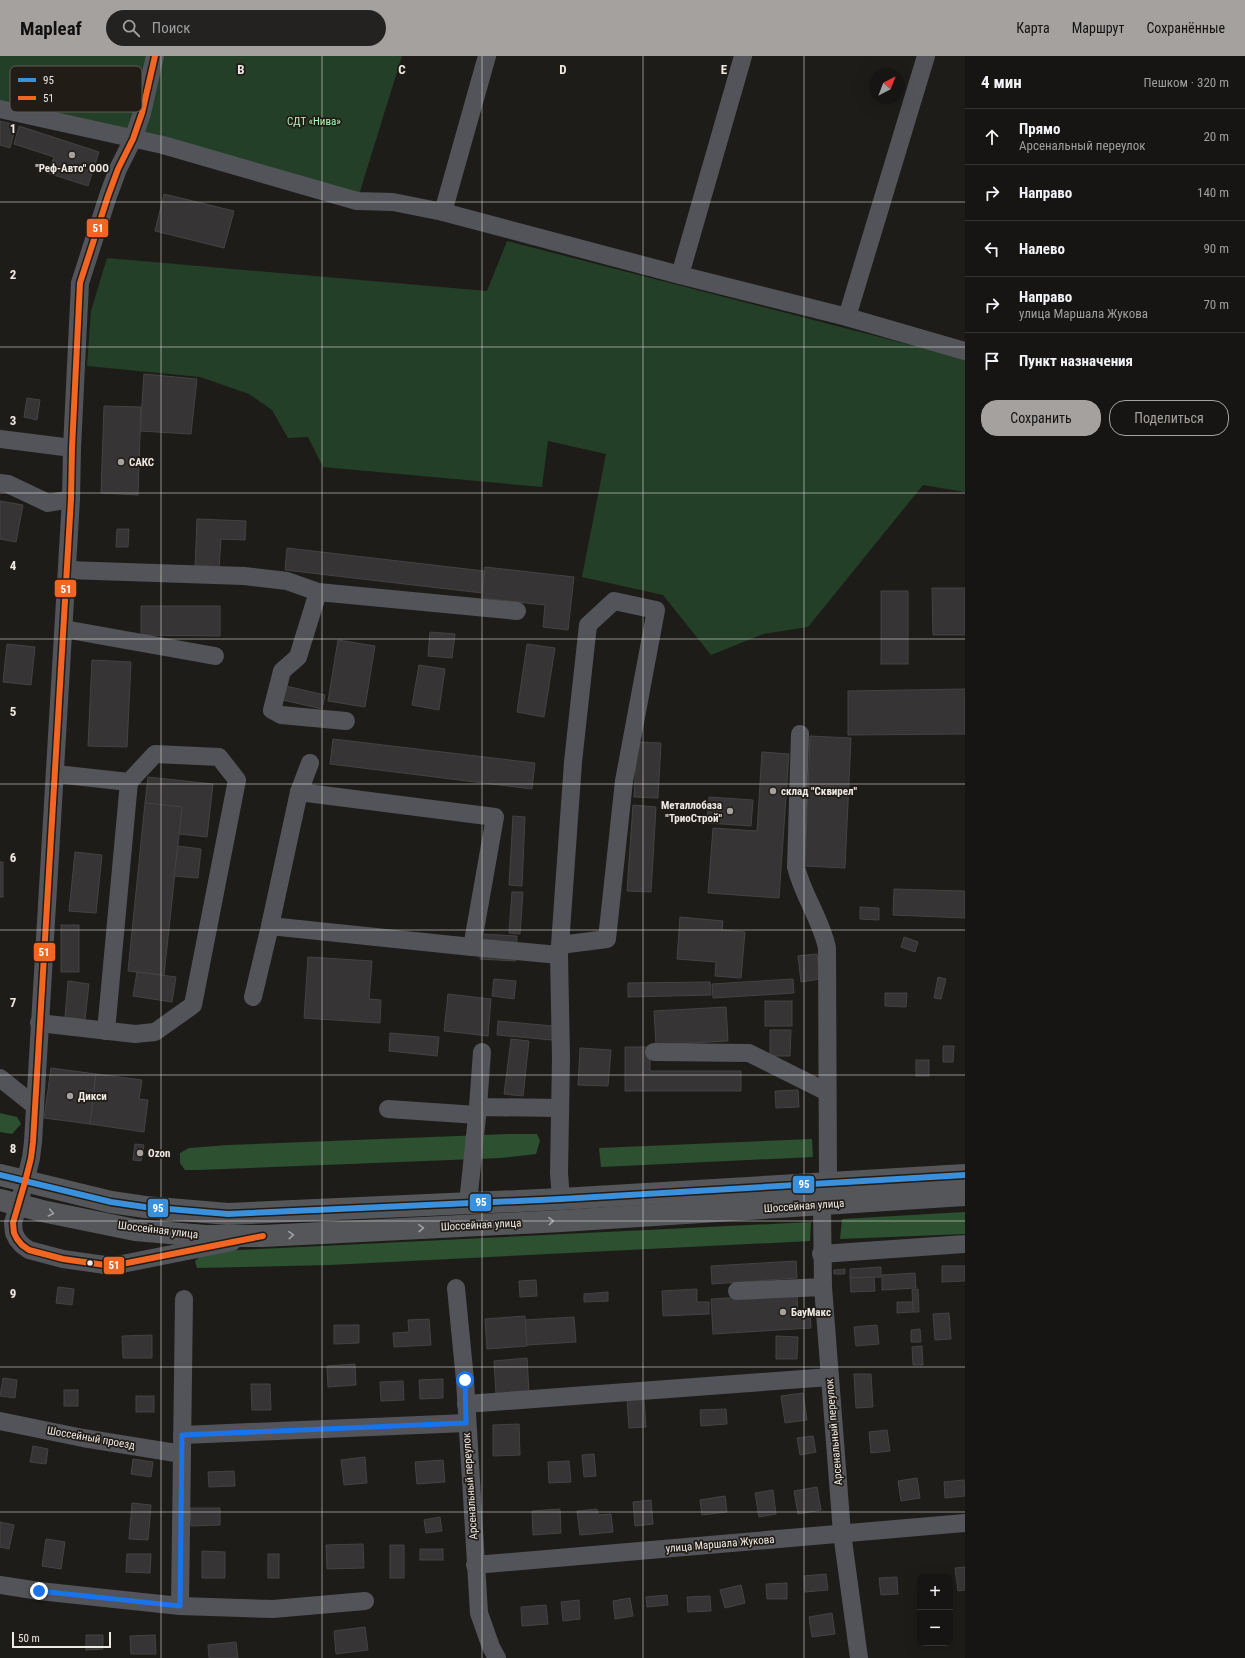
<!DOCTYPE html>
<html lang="ru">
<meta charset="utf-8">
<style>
:root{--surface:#161513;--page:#232221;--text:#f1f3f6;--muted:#9e9fa0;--line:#353433;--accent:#a5a19e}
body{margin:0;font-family:"Roboto Condensed",sans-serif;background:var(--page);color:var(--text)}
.controls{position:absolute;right:12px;bottom:12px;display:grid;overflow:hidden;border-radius:8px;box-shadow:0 4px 16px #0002}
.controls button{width:36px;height:36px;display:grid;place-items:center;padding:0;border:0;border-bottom:1px solid var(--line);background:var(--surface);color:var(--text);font:20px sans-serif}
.compass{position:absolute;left:869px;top:12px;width:36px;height:36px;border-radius:50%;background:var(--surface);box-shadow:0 4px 16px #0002;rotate:42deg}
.scale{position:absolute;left:12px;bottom:10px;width:99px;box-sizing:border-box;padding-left:4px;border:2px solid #ede9e5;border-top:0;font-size:11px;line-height:14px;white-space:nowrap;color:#ede9e5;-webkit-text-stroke:3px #211c16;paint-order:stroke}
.stop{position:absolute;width:12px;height:12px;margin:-9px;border:3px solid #1a73e8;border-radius:50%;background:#fff}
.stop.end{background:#1a73e8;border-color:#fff;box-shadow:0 1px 4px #0008}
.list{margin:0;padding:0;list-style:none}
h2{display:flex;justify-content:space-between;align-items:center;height:52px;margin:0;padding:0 16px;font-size:17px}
h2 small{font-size:13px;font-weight:400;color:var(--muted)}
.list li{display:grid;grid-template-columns:26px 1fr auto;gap:12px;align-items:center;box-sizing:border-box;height:56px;padding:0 16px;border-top:1px solid var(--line)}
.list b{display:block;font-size:15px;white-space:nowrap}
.list p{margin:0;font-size:13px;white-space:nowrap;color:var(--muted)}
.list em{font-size:13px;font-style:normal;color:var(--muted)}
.actions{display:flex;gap:8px;padding:12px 16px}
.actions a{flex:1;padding:9px 0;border:1px solid var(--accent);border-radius:16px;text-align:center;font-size:14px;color:var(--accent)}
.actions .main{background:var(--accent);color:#111}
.icon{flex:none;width:22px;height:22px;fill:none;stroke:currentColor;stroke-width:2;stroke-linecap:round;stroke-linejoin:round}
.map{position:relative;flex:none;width:965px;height:1602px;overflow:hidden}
header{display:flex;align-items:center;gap:24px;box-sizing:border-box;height:56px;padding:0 20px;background:var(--accent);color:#111}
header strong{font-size:19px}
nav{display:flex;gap:22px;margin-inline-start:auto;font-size:14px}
.search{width:280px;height:36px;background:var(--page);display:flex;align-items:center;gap:10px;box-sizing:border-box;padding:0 14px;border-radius:22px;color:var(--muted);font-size:15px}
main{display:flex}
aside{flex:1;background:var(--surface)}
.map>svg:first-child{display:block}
.green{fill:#243f27}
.forest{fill:#2c5030}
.building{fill:#363434;stroke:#444343}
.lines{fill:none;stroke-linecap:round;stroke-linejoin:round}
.minor{stroke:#525459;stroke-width:18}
.major{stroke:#54565a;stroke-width:22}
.bus-1-casing{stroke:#211c16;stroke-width:9}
.bus-2-casing{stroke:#211c16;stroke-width:9}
.bus-1{stroke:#3a90db;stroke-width:6}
.bus-2{stroke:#f26522;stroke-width:6}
.oneway{stroke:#a0a0a0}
.route{stroke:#1a73e8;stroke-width:5}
.grid{fill:none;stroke:#ede9e5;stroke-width:1;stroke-opacity:0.55}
.poi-dot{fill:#a5a19e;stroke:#211c16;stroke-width:1.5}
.bus-dot{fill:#ede9e5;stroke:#211c16;stroke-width:1.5}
.labels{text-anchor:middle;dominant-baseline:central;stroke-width:3.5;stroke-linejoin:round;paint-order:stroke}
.park-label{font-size:11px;fill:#b3f6b9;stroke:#211c16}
.poi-label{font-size:11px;font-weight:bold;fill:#ede9e5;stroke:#211c16;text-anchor:start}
.street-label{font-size:11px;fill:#ede9e5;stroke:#211c16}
.key{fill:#211c16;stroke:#5e5a54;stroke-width:1}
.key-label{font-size:11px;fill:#ede9e5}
.grid-label{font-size:13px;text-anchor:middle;font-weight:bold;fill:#ede9e5;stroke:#211c16;stroke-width:3.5;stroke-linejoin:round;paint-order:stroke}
.line-badge{stroke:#211c16;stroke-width:1.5}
.badge-label{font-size:11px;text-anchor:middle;font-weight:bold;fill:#fff}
</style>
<header>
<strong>Mapleaf</strong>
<div class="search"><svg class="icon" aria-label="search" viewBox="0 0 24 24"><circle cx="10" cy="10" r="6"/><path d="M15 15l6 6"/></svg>Поиск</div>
<nav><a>Карта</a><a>Маршрут</a><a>Сохранённые</a></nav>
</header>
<main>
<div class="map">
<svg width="965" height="1602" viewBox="0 0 965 1602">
<rect width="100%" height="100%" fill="#1e1c19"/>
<!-- green -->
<g class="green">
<path d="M0 0H402L357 145 0 53Z"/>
<path d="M507 185 965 303V436L923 429 808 571 763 578 711 599 663 539 582 521 606 398 548 385 542 431 323 411 308 381 288 382 272 354 249 338 200 321 87 310 91 255 107 202 487 235Z"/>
</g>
<!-- forest -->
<g class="forest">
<path d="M0 1057 17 1061 21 1068 12 1078 0 1076Z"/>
<path d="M508 1078H537L540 1085 536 1098 501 1102 198 1114H185L180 1107V1097L189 1092 228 1089Z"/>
<path d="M812 1083 813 1101 601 1111 599 1092Z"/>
<path d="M965 1156V1178L840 1183 842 1163Z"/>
<path d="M811 1166 810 1185 330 1209 197 1212 195 1205 204 1197 220 1195Z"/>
</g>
<!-- building -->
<g class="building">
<path d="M0 65 16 69 10 92 0 89Z"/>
<path d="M19 70 99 96 88 130 48 117 54 101 14 88Z"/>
<path d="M164 138 234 155 224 192 155 175Z"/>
<path d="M144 318 197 323 191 378 140 375Z"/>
<path d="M27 342 40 344 37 364 24 361Z"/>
<path d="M104 350 141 351 138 439 101 437Z"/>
<path d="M0 445 23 449 16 486 0 483Z"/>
<path d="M197 463 246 465 245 484 221 483 219 513 195 512Z"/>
<path d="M117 473H129L128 491H116Z"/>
<path d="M287 492 484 515 482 537 285 514Z"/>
<path d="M485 511 574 521 568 574 543 571 545 549 482 542Z"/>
<path d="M932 532H965V579H933Z"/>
<rect x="881" y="535" width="27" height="73"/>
<path d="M141 550H220V580L141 579Z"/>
<path d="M430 576 455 578 452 602 428 600Z"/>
<path d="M338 584 375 590 365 651 328 645Z"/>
<path d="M7 588 35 591 31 629 3 626Z"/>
<path d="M527 588 555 592 544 661 517 656Z"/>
<path d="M92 604 131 606 127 691 88 690Z"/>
<path d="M419 609 445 613 439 654 412 649Z"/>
<path d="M286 630 325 639 322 653 283 644Z"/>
<path d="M965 633V678L848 679V635Z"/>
<path d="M810 680 851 682 845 812 805 810Z"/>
<path d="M333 683 535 707 532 733 330 708Z"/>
<path d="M637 686 661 687 658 742 634 741Z"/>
<path d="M762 696 789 698 779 842 708 837 713 772 757 775Z"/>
<path d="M148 721 213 728 207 781 179 778 182 751 145 747Z"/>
<path d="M709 741 753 744 751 770 707 767Z"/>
<path d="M145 747 182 751 164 919 128 915Z"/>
<path d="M633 749 656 751 651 836 627 835Z"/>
<path d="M513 760 525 761 522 830 509 829Z"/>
<path d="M178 790 201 793 198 822 174 820Z"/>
<path d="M75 796 102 799 96 857 69 855Z"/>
<rect x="0" y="806" width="3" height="35"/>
<path d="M894 833 965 835V862L893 859Z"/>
<path d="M512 836H523L520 878 509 877Z"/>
<path d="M860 851 879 852V864L860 863Z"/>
<path d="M680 861 723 865 722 874 745 876 741 922 715 920 716 906 677 903Z"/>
<rect x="61" y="869" width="18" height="47"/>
<path d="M481 878 517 880 516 905 480 903Z"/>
<path d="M904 881 918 886 915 896 901 891Z"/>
<path d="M817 898 820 923 801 926 798 900Z"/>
<path d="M308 901 372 905 369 943 381 944 380 967 304 962Z"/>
<path d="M137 916 176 921 172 946 133 940Z"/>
<path d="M938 921 946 923 941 943 934 942Z"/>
<path d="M494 923 516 925 514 943 492 940Z"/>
<path d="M793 923 794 937 713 942 712 928Z"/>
<path d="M68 925 89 928 85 964 65 961Z"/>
<path d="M710 926 711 939 628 941V927Z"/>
<path d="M885 937H907L906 951 885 950Z"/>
<path d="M448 938 491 943 488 980 444 975Z"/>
<rect x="765" y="945" width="27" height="25"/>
<path d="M726 951 728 985 656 989 654 955Z"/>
<path d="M498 965 553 970 552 984 497 979Z"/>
<path d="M770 974H791L790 1000H770Z"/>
<path d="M390 977 439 981 437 1000 389 995Z"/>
<path d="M511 983 529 985 523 1040 504 1038Z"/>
<path d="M943 990H954L953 1006H943Z"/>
<path d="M625 991H650V1015H741V1035H625Z"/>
<path d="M580 992 611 994 608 1030 578 1029Z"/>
<rect x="916" y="1004" width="13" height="16"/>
<path d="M51 1012 96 1018 90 1068 44 1062Z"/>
<path d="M96 1018 142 1024 139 1043 148 1044 144 1076 90 1068Z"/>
<path d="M798 1034 799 1051 776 1052 775 1035Z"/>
<path d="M135 1088 144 1089 141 1105 133 1104Z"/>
<path d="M796 1205 797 1222 712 1228 711 1210Z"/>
<path d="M942 1210H965V1225L942 1226Z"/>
<path d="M881 1211V1221L850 1222V1213Z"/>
<path d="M845 1213V1218H834V1214Z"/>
<path d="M915 1217 916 1232 882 1234V1219Z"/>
<path d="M874 1221 875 1235 851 1236 850 1222Z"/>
<path d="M536 1224 537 1240 520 1241 519 1225Z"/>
<path d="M58 1231 74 1233 72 1249 56 1247Z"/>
<path d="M697 1233V1246H709V1258L663 1260 662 1235Z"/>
<path d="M918 1233 919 1256H913L912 1234Z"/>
<path d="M608 1236V1245L584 1246V1238Z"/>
<path d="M797 1238 798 1258 810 1257 811 1272 713 1278 711 1243Z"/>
<path d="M897 1246H913V1256L897 1257Z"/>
<path d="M949 1257 951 1283 935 1284 933 1258Z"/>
<path d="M525 1260 527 1290 487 1293 485 1263Z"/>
<path d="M574 1261 576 1286 527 1289 525 1264Z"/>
<path d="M429 1263 431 1289 394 1291 393 1277 409 1276 408 1264Z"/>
<path d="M334 1269H359V1287L334 1288Z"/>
<path d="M877 1269 879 1288 856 1290 854 1271Z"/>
<path d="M920 1273 921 1286H911V1274Z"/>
<path d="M152 1279V1302H123L122 1280Z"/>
<path d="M776 1280 798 1281 797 1303H776Z"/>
<path d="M922 1290 923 1309H913L912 1291Z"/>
<path d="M527 1302 529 1336 496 1338 494 1305Z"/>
<path d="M355 1308 356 1329 328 1331 327 1310Z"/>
<path d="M854 1318H871L873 1351 856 1352Z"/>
<path d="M3 1322 17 1324 15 1342 0 1340Z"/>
<path d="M443 1323V1342L420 1343 419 1324Z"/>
<path d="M403 1325 404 1344 381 1345 380 1326Z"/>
<path d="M251 1328H270L271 1354H252Z"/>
<rect x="64" y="1334" width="14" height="16"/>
<path d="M803 1337 807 1364 785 1367 781 1340Z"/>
<rect x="136" y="1340" width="18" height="16"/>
<path d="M644 1342 646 1371 629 1372 627 1343Z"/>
<path d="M726 1353 727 1368 701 1370 700 1354Z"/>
<path d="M519 1368 520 1399 493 1400V1369Z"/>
<path d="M887 1374 890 1395 871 1397 869 1376Z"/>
<path d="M813 1380 816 1396 800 1399 797 1382Z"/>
<path d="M33 1390 48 1393 46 1408 30 1406Z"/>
<path d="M594 1398 596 1420 584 1421 582 1399Z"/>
<path d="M365 1401 367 1427 344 1429 341 1404Z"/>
<path d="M133 1403 153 1406 151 1421 131 1418Z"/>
<path d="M443 1404 445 1426 417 1428 415 1406Z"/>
<path d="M569 1405 571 1426 549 1427 548 1406Z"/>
<path d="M234 1415 235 1430 209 1431 208 1416Z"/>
<path d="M917 1422 920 1442 901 1445 898 1425Z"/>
<path d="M964 1424 965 1440 945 1442 944 1426Z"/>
<path d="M817 1431 821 1454 798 1458 794 1435Z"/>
<path d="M773 1434 776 1458 759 1461 755 1437Z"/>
<path d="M725 1440 727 1456 702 1459 700 1444Z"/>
<path d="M651 1444 653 1468 635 1470 633 1446Z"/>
<path d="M132 1447 151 1449 148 1484 129 1483Z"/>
<path d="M190 1452H220V1469L191 1470Z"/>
<path d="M560 1453 561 1477 533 1479 532 1455Z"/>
<path d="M597 1453 598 1459 611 1458 613 1476 580 1479 577 1455Z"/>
<path d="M440 1461 442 1475 426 1477 424 1464Z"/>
<path d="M0 1466 14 1469 9 1493 0 1491Z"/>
<path d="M46 1483 65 1486 61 1513 42 1510Z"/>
<path d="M363 1488 364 1512 327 1513 326 1489Z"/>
<rect x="390" y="1489" width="14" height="33"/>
<rect x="420" y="1493" width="23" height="11"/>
<path d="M202 1495 225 1496V1522H202Z"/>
<path d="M127 1498H151L150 1517 126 1516Z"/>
<rect x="268" y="1498" width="11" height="24"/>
<path d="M965 1511V1534L958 1535 955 1512Z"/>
<path d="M826 1518 828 1534 805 1536 804 1520Z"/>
<path d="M897 1521 898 1538 881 1539 879 1522Z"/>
<path d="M787 1527V1543H767L766 1528Z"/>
<path d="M741 1529 745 1547 725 1552 720 1534Z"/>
<path d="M667 1539 668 1549 647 1551 646 1541Z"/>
<path d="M710 1540 711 1555 688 1556 687 1541Z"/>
<path d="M630 1542 633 1560 615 1563 613 1545Z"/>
<path d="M579 1544 580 1563 563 1565 561 1546Z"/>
<path d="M546 1549 548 1568 522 1570 521 1551Z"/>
<path d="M832 1557 835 1578 812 1581 809 1561Z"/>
<path d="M365 1571 368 1594 336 1598 334 1575Z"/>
<path d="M86 1579H103V1593L86 1594Z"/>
<path d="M155 1579 156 1598H131L130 1580Z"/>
<path d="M236 1586 238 1602H209L208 1589Z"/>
</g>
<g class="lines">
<!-- minor -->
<g class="minor">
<path d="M155 0 142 57 133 83 118 113 108 140 80 227 72 392 71 443 33 1086 31 1102 25 1126 13 1167 14 1177 17 1183 22 1189 29 1194 63 1203 112 1210 232 1186"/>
<path d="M0 53 163 89 357 145 393 146 443 156 680 219 847 261 965 295"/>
<path d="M443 156 487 0"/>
<path d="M680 219 743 0"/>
<path d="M847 261 926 0"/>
<path d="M0 383 72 392"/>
<path d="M0 427 8 428 48 447 71 443"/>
<path d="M67 514 244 520 287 525 318 536 517 555"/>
<path d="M318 536 298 601 282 615 272 654 281 659 346 665"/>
<path d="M64 573 215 600"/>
<path d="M800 678 796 811C803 840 821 863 827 892L828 1128"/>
<path d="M310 707 299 736 270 870 472 891 559 899"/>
<path d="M299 736 495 761 472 891"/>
<path d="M560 889 607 883 624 725 656 554 614 545 588 569 573 706 560 889 559 899 561 1002 559 1117 561 1143"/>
<path d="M253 941 270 870"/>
<path d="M39 967 135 978 155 976 193 949 237 724 219 701 155 698 129 726 56 718"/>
<path d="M106 975 129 726"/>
<path d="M654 996 749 997 827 1036"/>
<path d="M0 1022 35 1050"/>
<path d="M478 1051 482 996"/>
<path d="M388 1053 477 1059"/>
<path d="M468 1147 478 1051 560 1052"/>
<path d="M822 1149 823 1231 842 1477 859 1602"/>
<path d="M821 1198 965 1188"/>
<path d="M456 1232 465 1324 479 1557 491 1591 497 1602"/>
<path d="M737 1235 823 1231"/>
<path d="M466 1348 830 1321"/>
<path d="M0 1365 83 1382 182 1398"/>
<path d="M182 1379 466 1367"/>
<path d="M475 1509 965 1467"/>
<path d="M0 1529 39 1535 180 1550 273 1553 365 1545"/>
<path d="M180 1550 184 1243"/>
</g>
<!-- major -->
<g class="major">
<path d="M0 1119 111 1146 145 1151 228 1158 561 1143 965 1119"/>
<path d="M0 1144 42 1155 135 1174 205 1180H263L562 1165 965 1139"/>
</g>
<!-- bus-1 casing -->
<g class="bus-1-casing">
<path id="bus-1" d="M0 1119 111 1146 145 1151 228 1158 561 1143 965 1119"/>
</g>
<!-- bus-2 casing -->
<g class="bus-2-casing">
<path id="bus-2" d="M155 0 142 57 133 83 118 113 108 140 80 227 72 392 71 443 33 1086 31 1102 25 1126 13 1167 14 1177 17 1183 22 1189 29 1194 63 1203 112 1210 263 1180"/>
</g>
<!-- bus-1 -->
<use href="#bus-1" class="bus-1"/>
<!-- bus-2 -->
<use href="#bus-2" class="bus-2"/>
</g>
<!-- one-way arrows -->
<defs><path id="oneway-chevron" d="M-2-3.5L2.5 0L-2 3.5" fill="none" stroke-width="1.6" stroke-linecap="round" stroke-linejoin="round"/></defs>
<g class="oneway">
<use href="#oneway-chevron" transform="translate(51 1157) rotate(12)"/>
<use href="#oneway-chevron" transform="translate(551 1165) rotate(-3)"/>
<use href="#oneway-chevron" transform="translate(421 1172) rotate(-3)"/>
<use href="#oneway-chevron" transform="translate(291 1179) rotate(-3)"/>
</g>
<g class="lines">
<!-- route -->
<path class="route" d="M39 1535 180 1550 182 1379 466 1367 465 1324"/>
</g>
<!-- grid -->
<path class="grid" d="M161 0V1602M322 0V1602M482 0V1602M643 0V1602M804 0V1602M0 146H965M0 291H965M0 437H965M0 583H965M0 728H965M0 874H965M0 1019H965M0 1165H965M0 1311H965M0 1456H965"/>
<!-- markers -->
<g class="poi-dot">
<circle cx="72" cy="99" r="4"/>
<circle cx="121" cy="406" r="4"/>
<circle cx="773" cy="735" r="4"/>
<circle cx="730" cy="755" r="4"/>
<circle cx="70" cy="1040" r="4"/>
<circle cx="140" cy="1097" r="4"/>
<circle cx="783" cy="1256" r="4"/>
</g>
<circle class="bus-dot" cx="90" cy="1207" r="3.5"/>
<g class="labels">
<!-- park labels -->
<g class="park-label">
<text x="314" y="65">СДТ «Нива»</text>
</g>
<!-- poi labels -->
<g class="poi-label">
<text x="72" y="112" text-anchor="middle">"Реф-Авто" ООО</text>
<text x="129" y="406">САКС</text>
<text x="781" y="735">склад "Сквирел"</text>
<text x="722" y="749" text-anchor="end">Металлобаза<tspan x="722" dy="13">"ТриоСтрой"</tspan></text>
<text x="78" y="1040">Дикси</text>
<text x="148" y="1097">Ozon</text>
<text x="791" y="1256">БауМакс</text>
</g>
<!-- street labels -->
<g class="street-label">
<text transform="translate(804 1150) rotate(-4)">Шоссейная улица</text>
<text transform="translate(481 1169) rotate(-3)">Шоссейная улица</text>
<text transform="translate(158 1174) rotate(7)">Шоссейная улица</text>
<text transform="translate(834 1376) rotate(-95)">Арсенальный переулок</text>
<text transform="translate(91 1382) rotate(10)">Шоссейный проезд</text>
<text transform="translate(470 1430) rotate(-94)">Арсенальный переулок</text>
<text transform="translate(720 1488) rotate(-5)">улица Маршала Жукова</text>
</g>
</g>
<!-- legend -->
<rect x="10" y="10" width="132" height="46" rx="6" class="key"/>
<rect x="18" y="22" width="18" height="4" fill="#3a90db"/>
<rect x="18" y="40" width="18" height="4" fill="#f26522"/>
<g class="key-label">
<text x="43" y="28">95</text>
<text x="43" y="46">51</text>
</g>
<g class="grid-label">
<text x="241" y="18">B</text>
<text x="402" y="18">C</text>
<text x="563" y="18">D</text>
<text x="724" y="18">E</text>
<text x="13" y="77">1</text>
<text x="13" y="223">2</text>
<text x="13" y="369">3</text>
<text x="13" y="514">4</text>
<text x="13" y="660">5</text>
<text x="13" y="806">6</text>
<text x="13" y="951">7</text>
<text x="13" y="1097">8</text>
<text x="13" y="1242">9</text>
</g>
<g class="line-badge">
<rect x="86" y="162" width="23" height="20" rx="4" fill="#f26522"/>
<rect x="54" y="523" width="23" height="19" rx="4" fill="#f26522"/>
<rect x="33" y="886" width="23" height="20" rx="4" fill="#f26522"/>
<rect x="792" y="1119" width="23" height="19" rx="4" fill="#3a90db"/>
<rect x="469" y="1137" width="23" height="19" rx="4" fill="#3a90db"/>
<rect x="147" y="1142" width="22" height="20" rx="4" fill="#3a90db"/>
<rect x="103" y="1200" width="22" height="19" rx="4" fill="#f26522"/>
</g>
<g class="badge-label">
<text x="98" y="176">51</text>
<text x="66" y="537">51</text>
<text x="44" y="900">51</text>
<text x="804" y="1132">95</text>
<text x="481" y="1150">95</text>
<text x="158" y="1156">95</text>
<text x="114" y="1213">51</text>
</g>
</svg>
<div class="controls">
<button>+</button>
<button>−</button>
</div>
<svg class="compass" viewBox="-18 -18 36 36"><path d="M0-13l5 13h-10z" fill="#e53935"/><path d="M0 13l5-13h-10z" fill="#9e9fa0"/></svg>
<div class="scale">50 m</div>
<div class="stop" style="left:465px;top:1324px"></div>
<div class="stop end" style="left:39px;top:1535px"></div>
</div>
<aside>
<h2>4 мин<small>Пешком · 320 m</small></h2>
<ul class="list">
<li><svg class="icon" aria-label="ahead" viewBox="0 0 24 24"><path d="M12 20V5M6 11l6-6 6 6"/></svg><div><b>Прямо</b><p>Арсенальный переулок</p></div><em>20 m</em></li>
<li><svg class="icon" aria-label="right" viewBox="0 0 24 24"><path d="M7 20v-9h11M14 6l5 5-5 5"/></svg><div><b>Направо</b></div><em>140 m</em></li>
<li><svg class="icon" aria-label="left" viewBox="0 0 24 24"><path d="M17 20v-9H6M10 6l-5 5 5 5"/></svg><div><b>Налево</b></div><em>90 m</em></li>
<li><svg class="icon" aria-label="right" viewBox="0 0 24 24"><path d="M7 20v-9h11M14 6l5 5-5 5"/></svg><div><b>Направо</b><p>улица Маршала Жукова</p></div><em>70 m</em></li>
<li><svg class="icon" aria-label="arrive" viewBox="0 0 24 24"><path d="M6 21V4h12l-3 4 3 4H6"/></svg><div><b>Пункт назначения</b></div></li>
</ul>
<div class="actions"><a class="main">Сохранить</a><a>Поделиться</a></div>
</aside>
</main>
